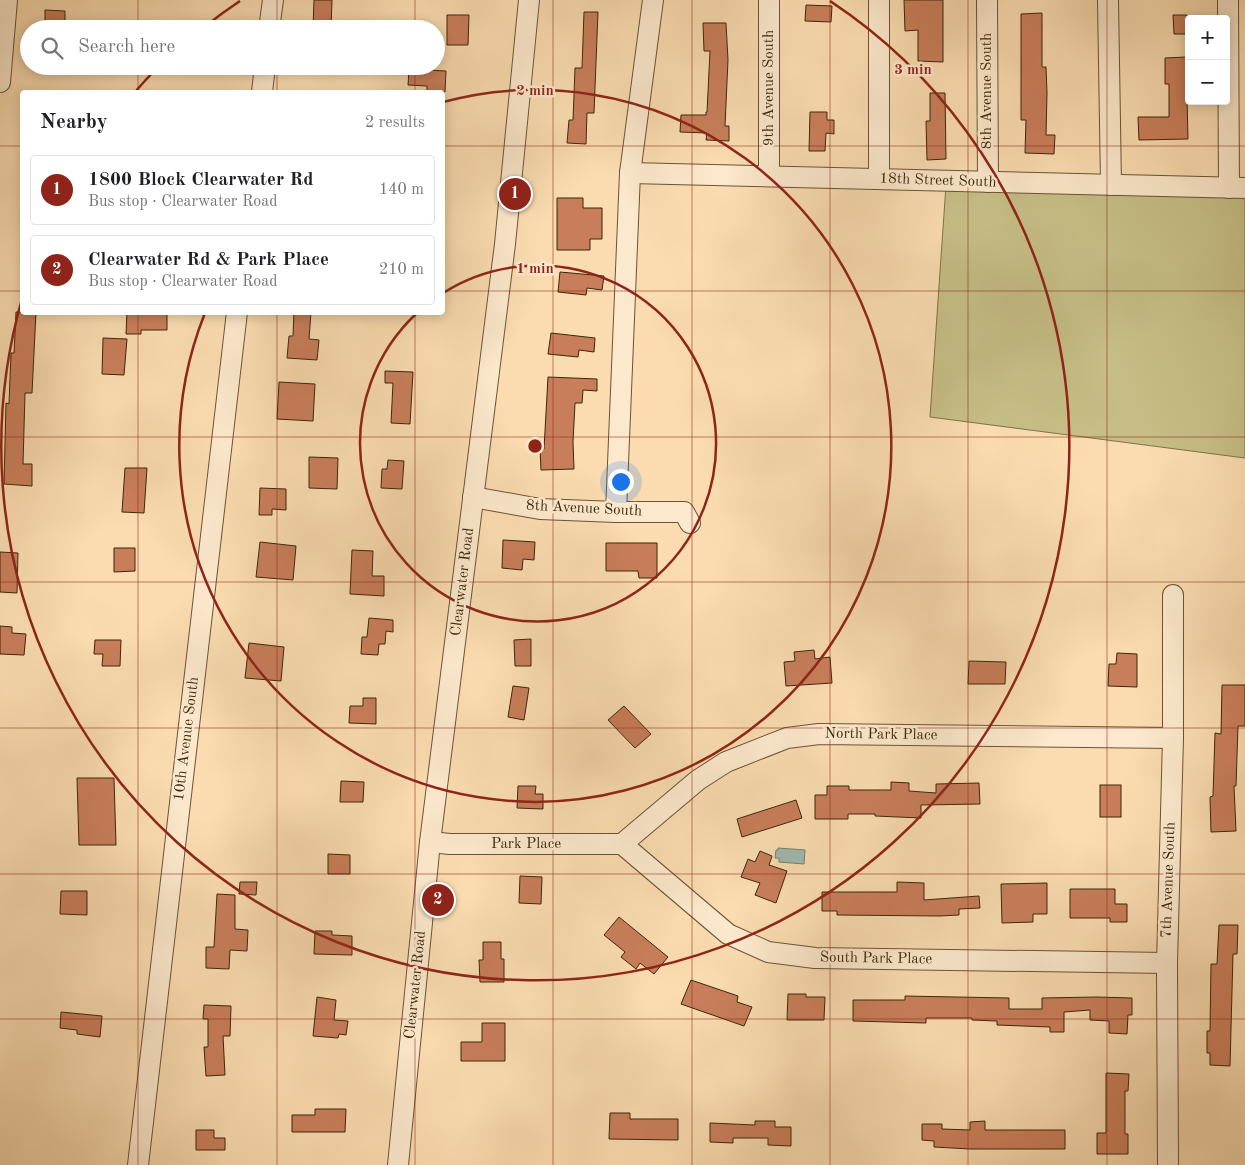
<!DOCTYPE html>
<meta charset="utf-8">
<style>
:root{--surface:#fff;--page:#f2f2f2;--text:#202124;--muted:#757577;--line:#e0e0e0;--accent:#8f2418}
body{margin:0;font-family:"Old Standard TT",serif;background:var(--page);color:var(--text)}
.controls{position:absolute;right:15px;top:15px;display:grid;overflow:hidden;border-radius:5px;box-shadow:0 2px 12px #0003}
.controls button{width:45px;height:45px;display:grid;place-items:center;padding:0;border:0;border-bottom:1px solid var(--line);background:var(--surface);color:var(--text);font:25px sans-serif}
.you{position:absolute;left:620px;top:481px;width:18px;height:18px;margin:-12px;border:4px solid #fff;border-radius:50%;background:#1a73e8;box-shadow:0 0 0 8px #1a73e833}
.badge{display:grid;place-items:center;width:32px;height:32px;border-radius:50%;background:var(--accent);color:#fff;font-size:16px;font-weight:700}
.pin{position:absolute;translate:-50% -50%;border:2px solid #fff;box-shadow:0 1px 5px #0006}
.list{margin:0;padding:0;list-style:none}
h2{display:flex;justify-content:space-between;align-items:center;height:65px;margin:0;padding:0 20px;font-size:21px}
h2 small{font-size:16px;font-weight:400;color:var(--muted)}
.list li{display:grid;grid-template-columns:32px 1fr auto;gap:15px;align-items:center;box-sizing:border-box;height:70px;margin:0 10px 10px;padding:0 10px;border:1px solid var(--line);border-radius:5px}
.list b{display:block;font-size:19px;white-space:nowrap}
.list p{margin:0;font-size:16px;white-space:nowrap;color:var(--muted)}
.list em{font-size:16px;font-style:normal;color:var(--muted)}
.icon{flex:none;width:28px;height:28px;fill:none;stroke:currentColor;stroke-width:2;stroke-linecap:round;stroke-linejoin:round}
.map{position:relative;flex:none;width:1245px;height:1165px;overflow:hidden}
.search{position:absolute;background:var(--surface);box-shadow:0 2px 12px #0003;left:20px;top:20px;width:425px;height:55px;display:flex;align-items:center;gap:12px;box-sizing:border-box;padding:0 18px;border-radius:28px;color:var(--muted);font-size:19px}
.panel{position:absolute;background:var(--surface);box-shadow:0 2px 12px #0003;left:20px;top:90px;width:425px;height:225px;border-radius:5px}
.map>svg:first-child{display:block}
.green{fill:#c6be86;stroke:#807248}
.water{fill:#9fbab1;stroke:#777f6e}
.building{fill:#c97e5b;stroke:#3a270a}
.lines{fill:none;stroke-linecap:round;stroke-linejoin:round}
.minor-casing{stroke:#6a5434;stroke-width:22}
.minor{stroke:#fce8cc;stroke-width:20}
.grid{fill:none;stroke:#8f2418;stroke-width:1;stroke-opacity:0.55}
.ring{fill:none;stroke:#8f2418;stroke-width:2.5}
.labels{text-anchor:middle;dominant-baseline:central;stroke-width:5;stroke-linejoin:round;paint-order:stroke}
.street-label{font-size:15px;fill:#3a270a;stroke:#fce8cc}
.centre{fill:#8f2418;stroke:#fce8cc;stroke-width:2.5}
.ring-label{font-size:15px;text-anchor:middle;font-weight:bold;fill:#8f2418;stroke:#fce8cc;stroke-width:5;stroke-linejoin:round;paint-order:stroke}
</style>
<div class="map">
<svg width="1245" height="1165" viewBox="0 0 1245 1165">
<rect width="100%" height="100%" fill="#fadcb0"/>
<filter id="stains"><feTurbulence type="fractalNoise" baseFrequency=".004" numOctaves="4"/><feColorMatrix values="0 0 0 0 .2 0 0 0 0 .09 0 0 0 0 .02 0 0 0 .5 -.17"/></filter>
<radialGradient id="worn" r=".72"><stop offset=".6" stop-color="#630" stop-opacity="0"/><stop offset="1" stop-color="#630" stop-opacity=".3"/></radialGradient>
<!-- green -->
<path class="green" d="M946 185 1245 195V458L930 417Z"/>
<!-- water -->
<path class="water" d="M778 848 805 850 804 864 779 862V858H775L776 850H778Z"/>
<!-- building -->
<g class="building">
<path d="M314 0H332L331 28H313Z"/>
<path d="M904 0H943V62L918 61V30L905 31Z"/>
<path d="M806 5 832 6 831 22 805 21Z"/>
<path d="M45 10 65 11V29H45Z"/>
<path d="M584 12H598L594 113H587L586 144 567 143 569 120H573L575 68H582Z"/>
<path d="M1042 13V67H1046L1047 93 1046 135H1055L1054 154 1025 153 1026 120H1021V14Z"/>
<path d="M447 15H469L468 45H447Z"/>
<path d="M1173 15H1187L1188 34H1174Z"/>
<path d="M703 23H726L728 60 725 126H729V141L706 140 707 133 680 132 681 115H706V112H707L710 51H704Z"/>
<path d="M1186 57 1188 139 1139 140 1138 117H1169V84H1165V58Z"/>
<path d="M409 69 446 71 445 92H427V86L408 85Z"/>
<path d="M930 93H945L946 159 927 160 926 121H930Z"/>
<path d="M810 112H827V120H834V134L826 133 825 151H809Z"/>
<path d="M557 198H583V208H602V239H590V250H557Z"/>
<path d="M560 272 604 276 602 290 587 288 586 295 558 292Z"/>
<path d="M16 312H36L32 393H25L23 464H32V486L4 484 6 403 9 404 11 353H14Z"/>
<path d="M127 312H167V330H141V334H126Z"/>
<path d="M294 312H311L309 339 319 340 317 360 287 358 289 336H293Z"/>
<path d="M551 333 595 338 594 352 579 350 578 357 548 354Z"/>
<path d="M103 338 127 339 124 375 102 374Z"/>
<path d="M385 371 413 372 410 424 391 423 393 383H385Z"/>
<path d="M548 377 597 379V391L583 390 582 403H575L573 442 574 469 541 470 540 449H544Z"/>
<path d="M279 382 315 384 313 421 277 419Z"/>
<path d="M309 457 338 458 337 489 309 488Z"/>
<path d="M388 460 404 461 402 489 381 488 382 469H387Z"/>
<path d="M125 468H147L144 513 122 512Z"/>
<path d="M260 488 286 489V510L272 509V515H259Z"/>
<path d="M503 540 535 542 534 560 523 559 522 570 502 568Z"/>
<path d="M260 542 296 546 293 580 256 577Z"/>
<path d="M606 543H657V578H639L638 571H606Z"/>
<path d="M114 548H135V571L114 572Z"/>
<path d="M352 550 373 551 372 576H384V596L350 594Z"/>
<path d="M0 552 18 553 17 593 0 592Z"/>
<path d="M369 618 393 620V632L386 631 385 644H379L378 655 361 654 362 637H367Z"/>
<path d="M0 626 12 627V633L26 634 24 655 0 654Z"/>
<path d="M531 639V666H515L514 640Z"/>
<path d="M95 640H121L120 666H102L103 654H94Z"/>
<path d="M249 643 284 647 281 681 245 678Z"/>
<path d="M814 650 815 659 830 657 832 683 786 686 784 662 795 661 794 652Z"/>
<path d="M1117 653 1137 654V687L1108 686 1109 664H1116Z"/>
<path d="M969 661 1006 662 1005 684H968Z"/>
<path d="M1222 685H1245V726H1238L1236 786H1234L1236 831 1211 832 1210 797 1213 796 1215 733 1221 734Z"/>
<path d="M513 686 529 688 524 720 508 717Z"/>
<path d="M363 698H376V724L349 723 350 706H363Z"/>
<path d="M624 706 651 734 635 748 608 720Z"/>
<path d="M77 778H114L116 845H79Z"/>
<path d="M341 781 364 782 363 802H340Z"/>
<path d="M891 782 909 783V791L936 793V784L979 783 980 804 921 805V818L875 816V814H848V819H815V795H827V786H849V790H891Z"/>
<rect x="1100" y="785" width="21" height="32"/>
<path d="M518 786H536L535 794H543V809L517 808Z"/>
<path d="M796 800 802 818 742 837 737 819Z"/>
<path d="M760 851 772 856 769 865 787 871 776 903 755 895 760 883 741 877 748 859 755 862Z"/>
<path d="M328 854 350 855V874H328Z"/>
<path d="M520 876 542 877 541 904 519 903Z"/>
<path d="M240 882H257L256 895 239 894Z"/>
<path d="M897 882 924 883V900L979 896 980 908 959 909V915L940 916 837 915V911H822V892H897Z"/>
<path d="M1047 883V914H1033V922L1002 923 1001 884Z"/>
<path d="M1070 889H1115V904H1127V922H1110V918H1070Z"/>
<path d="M61 891H87V915L60 914Z"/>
<path d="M217 894 235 895V929L248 930 247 951 230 950 229 969 206 968V947H214Z"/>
<path d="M619 917 668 957 654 974 640 963 636 969 621 957 625 952 604 935Z"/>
<path d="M1219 925H1238L1237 954H1233L1230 1066 1210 1065V1053H1207V1031H1210L1211 964H1217Z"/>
<path d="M315 931H332V935L352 936V955L314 954Z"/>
<path d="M483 942H501V959H504V982H480L479 960H483Z"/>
<path d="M691 980 738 996 737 1002 752 1007 744 1026 681 1004Z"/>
<path d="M788 994H806V997H825L824 1020H787Z"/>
<path d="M905 996 1009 998V1009H1042V998L1096 997 1132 998V1015H1128L1127 1034 1109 1033V1021L1090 1020V1010L1064 1012V1032H1050V1027L997 1025V1021L972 1020V1018H926V1023L853 1021V1000H905Z"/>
<path d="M317 997 336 1000 334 1020 348 1021 346 1035 339 1034 338 1038 313 1036Z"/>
<path d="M204 1005 231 1006 230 1036H223L225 1075 206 1076 204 1047H208V1019H203Z"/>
<path d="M61 1012 102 1016 100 1037 77 1034V1030L60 1028Z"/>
<path d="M482 1023H505V1061H461V1042H482Z"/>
<path d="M1106 1073 1129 1074 1128 1091H1125V1134H1128V1154H1097V1133H1106Z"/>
<path d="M315 1109H346L345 1132H292V1115H315Z"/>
<path d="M610 1113H630V1119H678V1140L609 1139Z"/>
<path d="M755 1121H775V1127H791V1146L768 1145V1138H733V1143L710 1142V1123L755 1125Z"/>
<path d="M985 1121V1130H1065V1149H970L934 1147V1141L922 1140V1124H942V1129L970 1130V1122Z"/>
<path d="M196 1130H214V1138H225V1150H196Z"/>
</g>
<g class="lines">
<!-- minor casing -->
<g class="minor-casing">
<g id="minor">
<path d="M879 0V179"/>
<path d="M987 0 988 182"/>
<path d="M1108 0 1111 185"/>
<path d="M1228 0 1229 188"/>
<path d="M269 29 273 0"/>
<path d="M0 82 7 0"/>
<path d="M262 92 265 66"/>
<path d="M630 173 1245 188"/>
<path d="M769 176V0"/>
<path d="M473 497 540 509 616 512H684L690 523"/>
<path d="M616 512 630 173 653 0"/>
<path d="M430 842 450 844H622"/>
<path d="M622 844 698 780 726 762 787 738 819 734 1173 738"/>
<path d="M622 844 728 934 768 952 815 958 1167 963"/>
<path d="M138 1165 237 312"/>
<path d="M398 1165 430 842 505 244 529 0"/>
<path d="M1168 1165 1167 963 1173 738V595"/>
</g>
</g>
<!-- minor -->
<use href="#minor" class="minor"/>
</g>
<!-- grid -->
<path class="grid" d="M138 0V29M277 0V29M415 0V29M553 0V1165M692 0V1165M830 0V1165M968 0V1165M1107 0V1165M138 66V92M277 66V92M415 66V92M0 146H22M442 146H1245M0 291H22M442 291H1245M138 312V1165M277 312V1165M415 312V1165M0 437H1245M0 582H1245M0 728H1245M0 874H1245M0 1019H1245"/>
<!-- distance rings -->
<g class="ring">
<path d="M443 293A178 178 0 1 1 417 313"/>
<path d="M443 102A356 356 0 1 1 205 313"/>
<path d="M135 92A534 534 0 0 1 157 68M203 28A534 534 0 0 1 240 1M830 1A534 534 0 1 1 22 299"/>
</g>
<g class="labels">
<!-- street labels -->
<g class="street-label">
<text transform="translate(769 88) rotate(-90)">9th Avenue South</text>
<text transform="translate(987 91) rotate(-90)">8th Avenue South</text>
<text transform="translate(938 181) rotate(2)">18th Street South</text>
<text transform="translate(584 509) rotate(3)">8th Avenue South</text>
<text transform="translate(463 582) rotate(-83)">Clearwater Road</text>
<text transform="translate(881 735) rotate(1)">North Park Place</text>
<text transform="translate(187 739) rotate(-83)">10th Avenue South</text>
<text x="526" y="844">Park Place</text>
<text transform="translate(1169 880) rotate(-88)">7th Avenue South</text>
<text transform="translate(876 959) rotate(1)">South Park Place</text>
<text transform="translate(416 985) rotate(-84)">Clearwater Road</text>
</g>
</g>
<circle cx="535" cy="446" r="8" class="centre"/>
<g class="ring-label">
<text x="913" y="74">3 min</text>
<text x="535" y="95">2 min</text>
<text x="535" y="273">1 min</text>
</g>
<rect width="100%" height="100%" filter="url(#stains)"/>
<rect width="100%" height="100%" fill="url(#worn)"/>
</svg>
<div class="controls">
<button>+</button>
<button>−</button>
</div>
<div class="you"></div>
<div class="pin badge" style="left:515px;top:194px">1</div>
<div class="pin badge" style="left:438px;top:900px">2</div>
<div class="search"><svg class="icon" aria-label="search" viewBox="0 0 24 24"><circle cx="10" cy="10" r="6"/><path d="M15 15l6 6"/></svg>Search here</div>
<section class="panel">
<h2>Nearby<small>2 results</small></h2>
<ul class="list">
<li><span class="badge">1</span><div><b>1800 Block Clearwater Rd</b><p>Bus stop · Clearwater Road</p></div><em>140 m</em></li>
<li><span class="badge">2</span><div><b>Clearwater Rd &amp; Park Place</b><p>Bus stop · Clearwater Road</p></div><em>210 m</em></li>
</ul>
</section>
</div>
